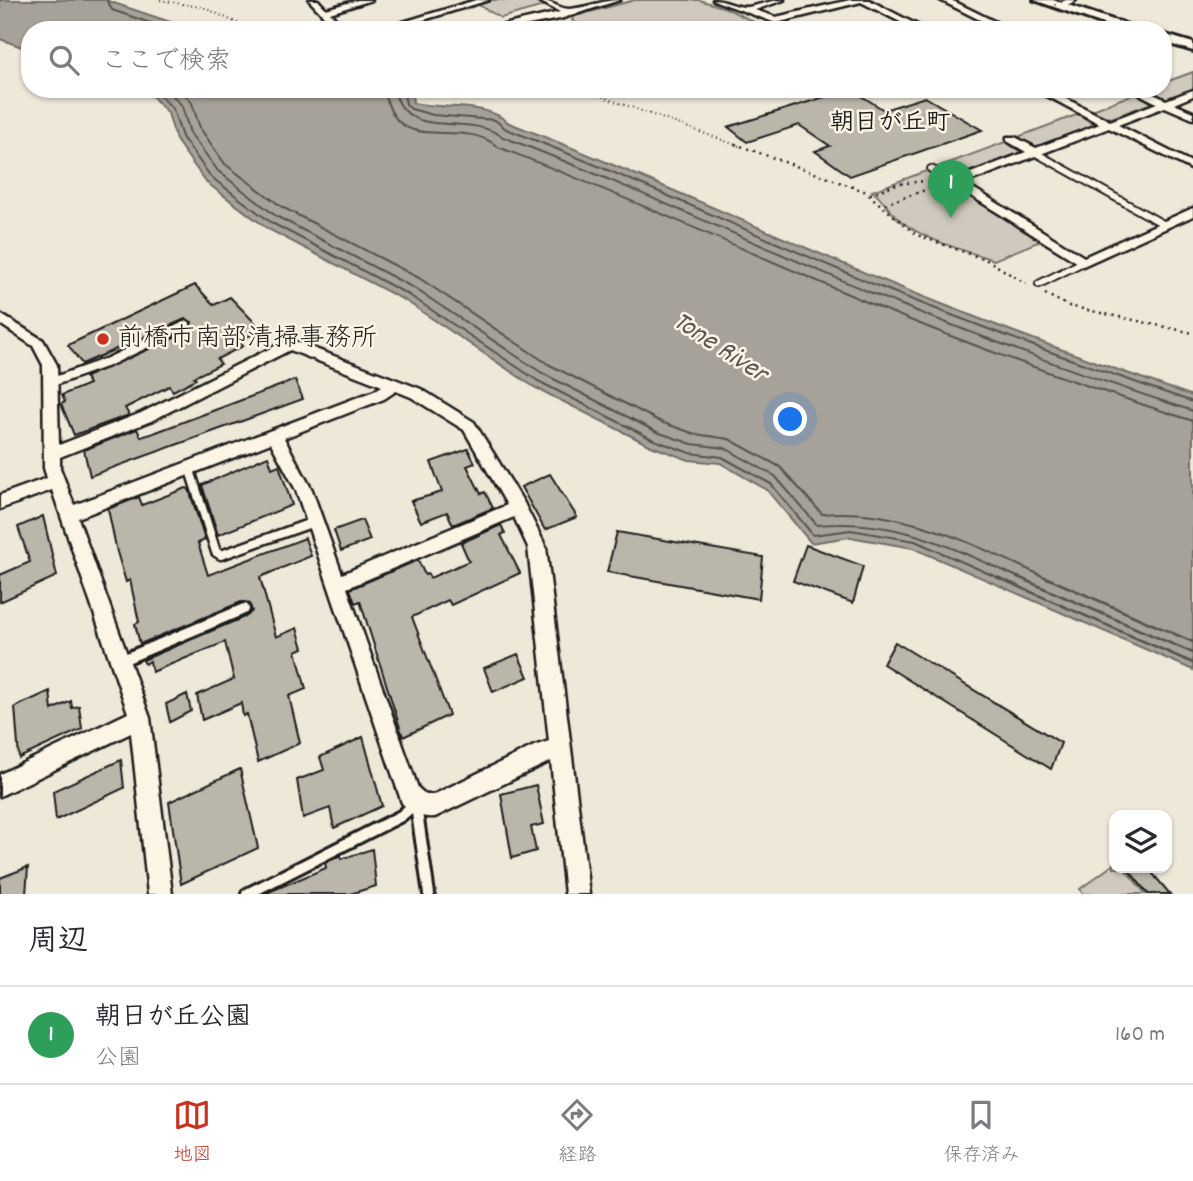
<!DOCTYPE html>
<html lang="ja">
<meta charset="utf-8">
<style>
:root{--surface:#fff;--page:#f2f2f3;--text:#2b2b33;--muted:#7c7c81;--line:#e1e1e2;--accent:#c8321e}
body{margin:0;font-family:Dekko,"Klee One",sans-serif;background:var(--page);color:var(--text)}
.controls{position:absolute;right:21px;bottom:21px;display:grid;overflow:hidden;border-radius:14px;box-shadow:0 2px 5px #0004}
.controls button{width:63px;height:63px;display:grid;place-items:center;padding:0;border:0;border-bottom:2px solid var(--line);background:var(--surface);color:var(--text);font:35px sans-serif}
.you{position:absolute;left:791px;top:420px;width:24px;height:24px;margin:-18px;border:5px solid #fff;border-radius:50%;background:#1a73e8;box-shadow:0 0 0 10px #1a73e833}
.badge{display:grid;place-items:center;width:46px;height:46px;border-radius:50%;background:var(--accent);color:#fff;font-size:23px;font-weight:700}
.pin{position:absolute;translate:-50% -58px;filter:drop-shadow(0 2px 4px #0008)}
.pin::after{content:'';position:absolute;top:37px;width:24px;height:21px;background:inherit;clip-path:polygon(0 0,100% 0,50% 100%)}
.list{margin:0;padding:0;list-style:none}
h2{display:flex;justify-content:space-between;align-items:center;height:91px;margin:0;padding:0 28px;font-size:30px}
h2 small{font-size:23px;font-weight:400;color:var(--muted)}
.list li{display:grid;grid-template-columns:46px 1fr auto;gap:21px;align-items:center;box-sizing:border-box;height:98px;padding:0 28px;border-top:2px solid var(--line)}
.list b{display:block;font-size:26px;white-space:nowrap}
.list p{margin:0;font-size:23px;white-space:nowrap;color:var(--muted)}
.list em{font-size:23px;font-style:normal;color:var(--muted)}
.icon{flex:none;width:38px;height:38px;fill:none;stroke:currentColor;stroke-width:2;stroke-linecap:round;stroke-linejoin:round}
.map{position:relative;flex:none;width:1193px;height:894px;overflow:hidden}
.search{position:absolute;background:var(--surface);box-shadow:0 2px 5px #0004;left:21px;right:21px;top:21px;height:77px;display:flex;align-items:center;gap:18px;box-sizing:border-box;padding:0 24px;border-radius:28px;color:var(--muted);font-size:26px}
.sheet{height:189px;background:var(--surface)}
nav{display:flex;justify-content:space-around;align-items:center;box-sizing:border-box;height:98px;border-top:2px solid var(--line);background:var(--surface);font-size:19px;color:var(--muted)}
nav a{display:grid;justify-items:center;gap:4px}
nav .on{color:var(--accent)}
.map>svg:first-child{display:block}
.green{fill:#cfcabd;stroke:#76736c;stroke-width:2}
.water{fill:#a7a299;stroke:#6f6c67;stroke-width:2}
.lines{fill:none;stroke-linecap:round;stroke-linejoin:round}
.shore-far1{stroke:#54524e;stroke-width:2}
.shore{stroke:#54524e;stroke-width:2.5}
.building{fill:#bab6aa;stroke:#1c1c1c;stroke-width:2}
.service-far2-casing{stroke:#1c1c1c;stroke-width:10}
.service-far1-casing{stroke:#1c1c1c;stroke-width:13}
.service-casing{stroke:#1c1c1c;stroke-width:16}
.minor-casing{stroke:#1c1c1c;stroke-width:5}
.primary-casing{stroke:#1c1c1c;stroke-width:6}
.path-far1{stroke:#1c1c1c;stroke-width:2;stroke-dasharray:1 3.5;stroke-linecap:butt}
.path{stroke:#1c1c1c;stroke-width:2.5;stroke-dasharray:2 4.5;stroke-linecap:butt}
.service-far2{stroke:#fcf5e5;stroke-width:6}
.service-far1{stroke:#fcf5e5;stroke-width:8}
.service{stroke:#fcf5e5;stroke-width:10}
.minor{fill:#fcf5e5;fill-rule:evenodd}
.primary{fill:#fcf5e5;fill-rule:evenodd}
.path-bridge{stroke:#1c1c1c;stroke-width:2;stroke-dasharray:1 3.5;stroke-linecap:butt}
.poi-dot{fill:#c8321e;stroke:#fcf5e5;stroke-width:2.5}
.labels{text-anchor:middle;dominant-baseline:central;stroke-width:5;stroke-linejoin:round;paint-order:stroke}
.far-quarter-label{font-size:24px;font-weight:bold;fill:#1c1c1c;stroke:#fcf5e5}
.poi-label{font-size:26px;fill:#1c1c1c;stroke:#fcf5e5;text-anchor:start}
.water-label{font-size:28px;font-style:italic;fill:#5b5854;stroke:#fcf5e5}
</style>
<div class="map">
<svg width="1193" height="894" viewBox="0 0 1193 894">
<rect width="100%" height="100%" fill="#eee8d9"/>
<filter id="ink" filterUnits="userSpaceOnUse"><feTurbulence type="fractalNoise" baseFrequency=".0143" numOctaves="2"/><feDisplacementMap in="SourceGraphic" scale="14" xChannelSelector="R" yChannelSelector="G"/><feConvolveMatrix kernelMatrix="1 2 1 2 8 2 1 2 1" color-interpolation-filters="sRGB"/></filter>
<g filter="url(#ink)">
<!-- green -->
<g class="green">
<path d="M489 0H534L544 6 501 18 477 4Z"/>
<path d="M635 0H699L726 8 770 30H584L572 20 575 16Z"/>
<path d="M1193 72V89L1167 99 1144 91 1163 89V83Z"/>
<path d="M1136 93 1152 103 1111 118 1090 111Z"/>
<path d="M1079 114 1094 125 1036 147 1015 138Z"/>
<path d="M1005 142 1021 152 955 177 935 168Z"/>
<path d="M929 170 1040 241 994 260C963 250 929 242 902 222 890 213 884 200 872 191Z"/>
<path d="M1114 864V868H1124L1146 894H1083L1080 889Z"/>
</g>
<!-- water -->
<g class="water">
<path d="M0 0H105L194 30H30V50L0 39Z"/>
<path d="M134 89H405L412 93 413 103C443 110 486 101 509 123 635 171 756 228 880 279 983 322 1088 360 1193 396V670L913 548 850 537 811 543 767 490 720 463 689 460 651 446 534 387 406 301 268 229 206 182 176 140 168 113 152 96Z"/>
</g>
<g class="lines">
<!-- shore-far1 -->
<g class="shore-far1">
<path d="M107 0 112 10 171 30"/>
<path d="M154 89 173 109 182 137 211 177 272 223 409 295 538 381 654 440 690 453 722 457 771 484 813 535 851 530 915 541 1001 579"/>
<path d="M167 89 182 106 190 133 218 171 276 216 414 288 542 373 657 432 692 444 725 448 775 476 817 525C900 518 949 547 1022 579"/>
<path d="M181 89 192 103 200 128 225 164 282 207 419 278 548 364 661 422 695 434 729 439 780 467 822 514C904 506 975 546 1049 579"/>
<path d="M384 89C397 162 458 113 498 147 624 195 745 251 869 303 975 348 1084 386 1193 421"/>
<path d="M394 89C407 144 466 110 503 137 629 185 750 242 874 294 979 337 1085 376 1193 411"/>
<path d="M403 89 406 104 411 109 433 115 495 120 506 129C632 177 754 235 878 286 982 328 1087 366 1193 402"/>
</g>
<!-- shore -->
<g class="shore">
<path d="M997 577 1193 663"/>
<path d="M1018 577 1193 653"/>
<path d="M1045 577 1193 642"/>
</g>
</g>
<!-- building -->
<g class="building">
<path d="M850 89 884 110 925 97 982 130 850 176 815 151 830 146 799 125 747 142 728 127Z"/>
<path d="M195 285 214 305 230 297 262 330 238 341 243 346 217 359 221 364 194 377 196 379 173 391 169 386 125 408 129 415 74 435 61 404 65 402 62 395 89 384 85 377 172 339 190 329 192 322 185 319 82 364 68 345Z"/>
<path d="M295 380 303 399 90 476 84 450 137 429 141 437 151 434Z"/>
<path d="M468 449 475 463 467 466 481 494 485 492 493 508 453 525 447 512 421 522 411 501 442 492 431 462Z"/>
<path d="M268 456 272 468 279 465 292 505 218 535 202 485Z"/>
<path d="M550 474 577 517 545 530 521 487Z"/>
<path d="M186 488 189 489 205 540 198 543 208 575 305 538 311 556 260 577 276 637 297 628 303 648 296 651 306 689 289 696 300 743 258 762 247 714 243 716 241 703 202 720 197 695 234 679 225 642 152 672 150 661 145 664 143 660 247 616 252 611 249 603 241 602 140 644 135 624 139 622 130 580 126 582 117 552 108 509 139 497 142 505Z"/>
<path d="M43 516 57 576 0 602V575L30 562 18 527Z"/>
<path d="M362 520 370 540 341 551 334 530Z"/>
<path d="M501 525 505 533 501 535 520 573 451 605 448 600 412 617 449 715 403 737 360 601 355 603 350 589 418 560 425 575 428 574 430 578 469 561 461 543Z"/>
<path d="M617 532 763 557 759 599 607 572Z"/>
<path d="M806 545 863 566 853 603 793 581Z"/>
<path d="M895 642 1061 743 1051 769 883 664Z"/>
<path d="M518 654 528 677 493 692 484 668Z"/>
<path d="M50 691 52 710 71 701 72 708 79 706 82 729 19 758 15 707Z"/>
<path d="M187 694 191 711 170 722 166 704Z"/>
<path d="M363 737 382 806 334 828 330 808 303 818 297 780 324 770 320 757Z"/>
<path d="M121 760 124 788 56 820 53 791Z"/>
<path d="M240 769 258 848 181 884 169 802Z"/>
<path d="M536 785 544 824 531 827 536 851 512 858 501 794Z"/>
<path d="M372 849 376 886 350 894H264L326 868 325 863 341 855V859Z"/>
<path d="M28 867 26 894H0V878Z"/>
<path d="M1127 868H1148L1170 894H1148Z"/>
</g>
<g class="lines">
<!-- service-far2 casing -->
<g class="service-far2-casing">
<g id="service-far2">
<path d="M1034 152 1165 225"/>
<path d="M931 169 956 182"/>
<path d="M1039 284 1083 262"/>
<path d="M165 334 187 324"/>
</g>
</g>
<!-- service-far1 casing -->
<g class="service-far1-casing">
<g id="service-far1">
<path d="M52 382 108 362 169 333"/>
<path d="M189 467 216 552 221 555 314 522"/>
</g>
</g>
<!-- service casing -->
<g class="service-casing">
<g id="service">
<path d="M120 661 244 609"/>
<path d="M416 806 429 894"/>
<path d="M247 894 401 816 416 803"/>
</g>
</g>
<!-- minor casing -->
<g class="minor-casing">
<g id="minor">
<path d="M309 0H318L326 9 358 0H372L330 13 346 30H337Z"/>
<path d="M476 0H489L391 30H377Z"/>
<path d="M537 0C550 0 559 9 569 9 587 8 602 0 620 0L560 19 501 30H482L560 12Z"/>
<path d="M713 0C725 0 737 8 748 7 761 5 771 0 784 0L755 10 776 17 850 0H869L927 30H916L861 2 776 23Z"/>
<path d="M940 0H951L1012 30H1000Z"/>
<path d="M1066 0H1076L1063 8H1057V4Z"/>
<path d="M1119 21 1122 22V26L1111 30H1098Z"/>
<path d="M1034 89H1047L1110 121 1157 103 1129 89H1143L1166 100 1193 90V96L1174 104 1193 112V119L1165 107 1118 125 1193 163V170L1109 128 965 183 1084 257 1193 208V216L1083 266 952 184V180L1026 152 1007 141V137H1015L1036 148 1100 124Z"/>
<path d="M0 314 43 340 57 365 59 445 141 413 289 339 421 389 474 422 524 503 546 547 589 894H565L551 761 435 817C421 818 411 813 402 803L296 490 271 443 78 518 150 718 172 894H148L131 733 0 796V774L128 713 52 490 0 509V495L47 478 44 468 43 365 33 346 0 324ZM290 350 382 386 374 391 74 505 60 468V457L151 421ZM396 391 411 397 464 430 507 505 342 574 312 490 284 438 384 399ZM514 517 528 547 549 741 534 746 433 795H426L418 788 347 588Z"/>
</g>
</g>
<!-- primary casing -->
<g class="primary-casing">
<g id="primary">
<path d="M1034 0H1053L1143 30H1121Z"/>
<path d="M1163 34 1193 43V51L1163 42Z"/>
</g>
</g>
<!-- path-far1 -->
<g class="path-far1">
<path d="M160 0 205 8 252 30"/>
<path d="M536 89 589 92 739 146"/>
</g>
<!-- path -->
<g class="path">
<path d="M735 144 864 191 917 235 989 261 1026 284"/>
<path d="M870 194 897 184 925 181"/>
<path d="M885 204 937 186"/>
<path d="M1045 294 1069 306 1193 333"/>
</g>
<!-- service-far2 -->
<use href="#service-far2" class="service-far2"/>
<!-- service-far1 -->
<use href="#service-far1" class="service-far1"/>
<!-- service -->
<use href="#service" class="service"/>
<!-- minor -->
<use href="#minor" class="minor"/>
<!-- primary -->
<use href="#primary" class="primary"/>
<!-- path-bridge -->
<path class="path-bridge" d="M1052 9 1057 2"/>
</g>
</g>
<!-- markers -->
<circle class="poi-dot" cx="103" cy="339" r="7"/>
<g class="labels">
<!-- far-quarter labels -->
<g class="far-quarter-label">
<text x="890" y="124">朝日が丘町</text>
</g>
<!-- poi labels -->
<g class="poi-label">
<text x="117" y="339">前橋市南部清掃事務所</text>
</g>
<!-- water labels -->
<g class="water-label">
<text transform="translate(719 349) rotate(33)">Tone River</text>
</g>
</g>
</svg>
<div class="controls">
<button><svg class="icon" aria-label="layers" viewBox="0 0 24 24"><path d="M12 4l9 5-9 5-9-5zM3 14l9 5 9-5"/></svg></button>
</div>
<div class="you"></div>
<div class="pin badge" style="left:951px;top:218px;background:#2e9e5b">1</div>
<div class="search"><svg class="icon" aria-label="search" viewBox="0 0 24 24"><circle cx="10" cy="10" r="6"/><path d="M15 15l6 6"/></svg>ここで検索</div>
</div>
<section class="sheet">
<h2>周辺<small></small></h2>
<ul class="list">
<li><span class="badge" style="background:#2e9e5b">1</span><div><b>朝日が丘公園</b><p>公園</p></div><em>160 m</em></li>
</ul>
</section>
<nav>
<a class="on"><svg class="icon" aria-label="map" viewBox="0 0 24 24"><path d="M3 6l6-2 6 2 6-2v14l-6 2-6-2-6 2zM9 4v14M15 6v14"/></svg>地図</a>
<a><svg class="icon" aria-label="directions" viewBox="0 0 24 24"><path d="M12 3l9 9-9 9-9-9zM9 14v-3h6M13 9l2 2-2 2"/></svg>経路</a>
<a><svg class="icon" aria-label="saved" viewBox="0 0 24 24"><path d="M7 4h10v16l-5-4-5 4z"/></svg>保存済み</a>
</nav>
